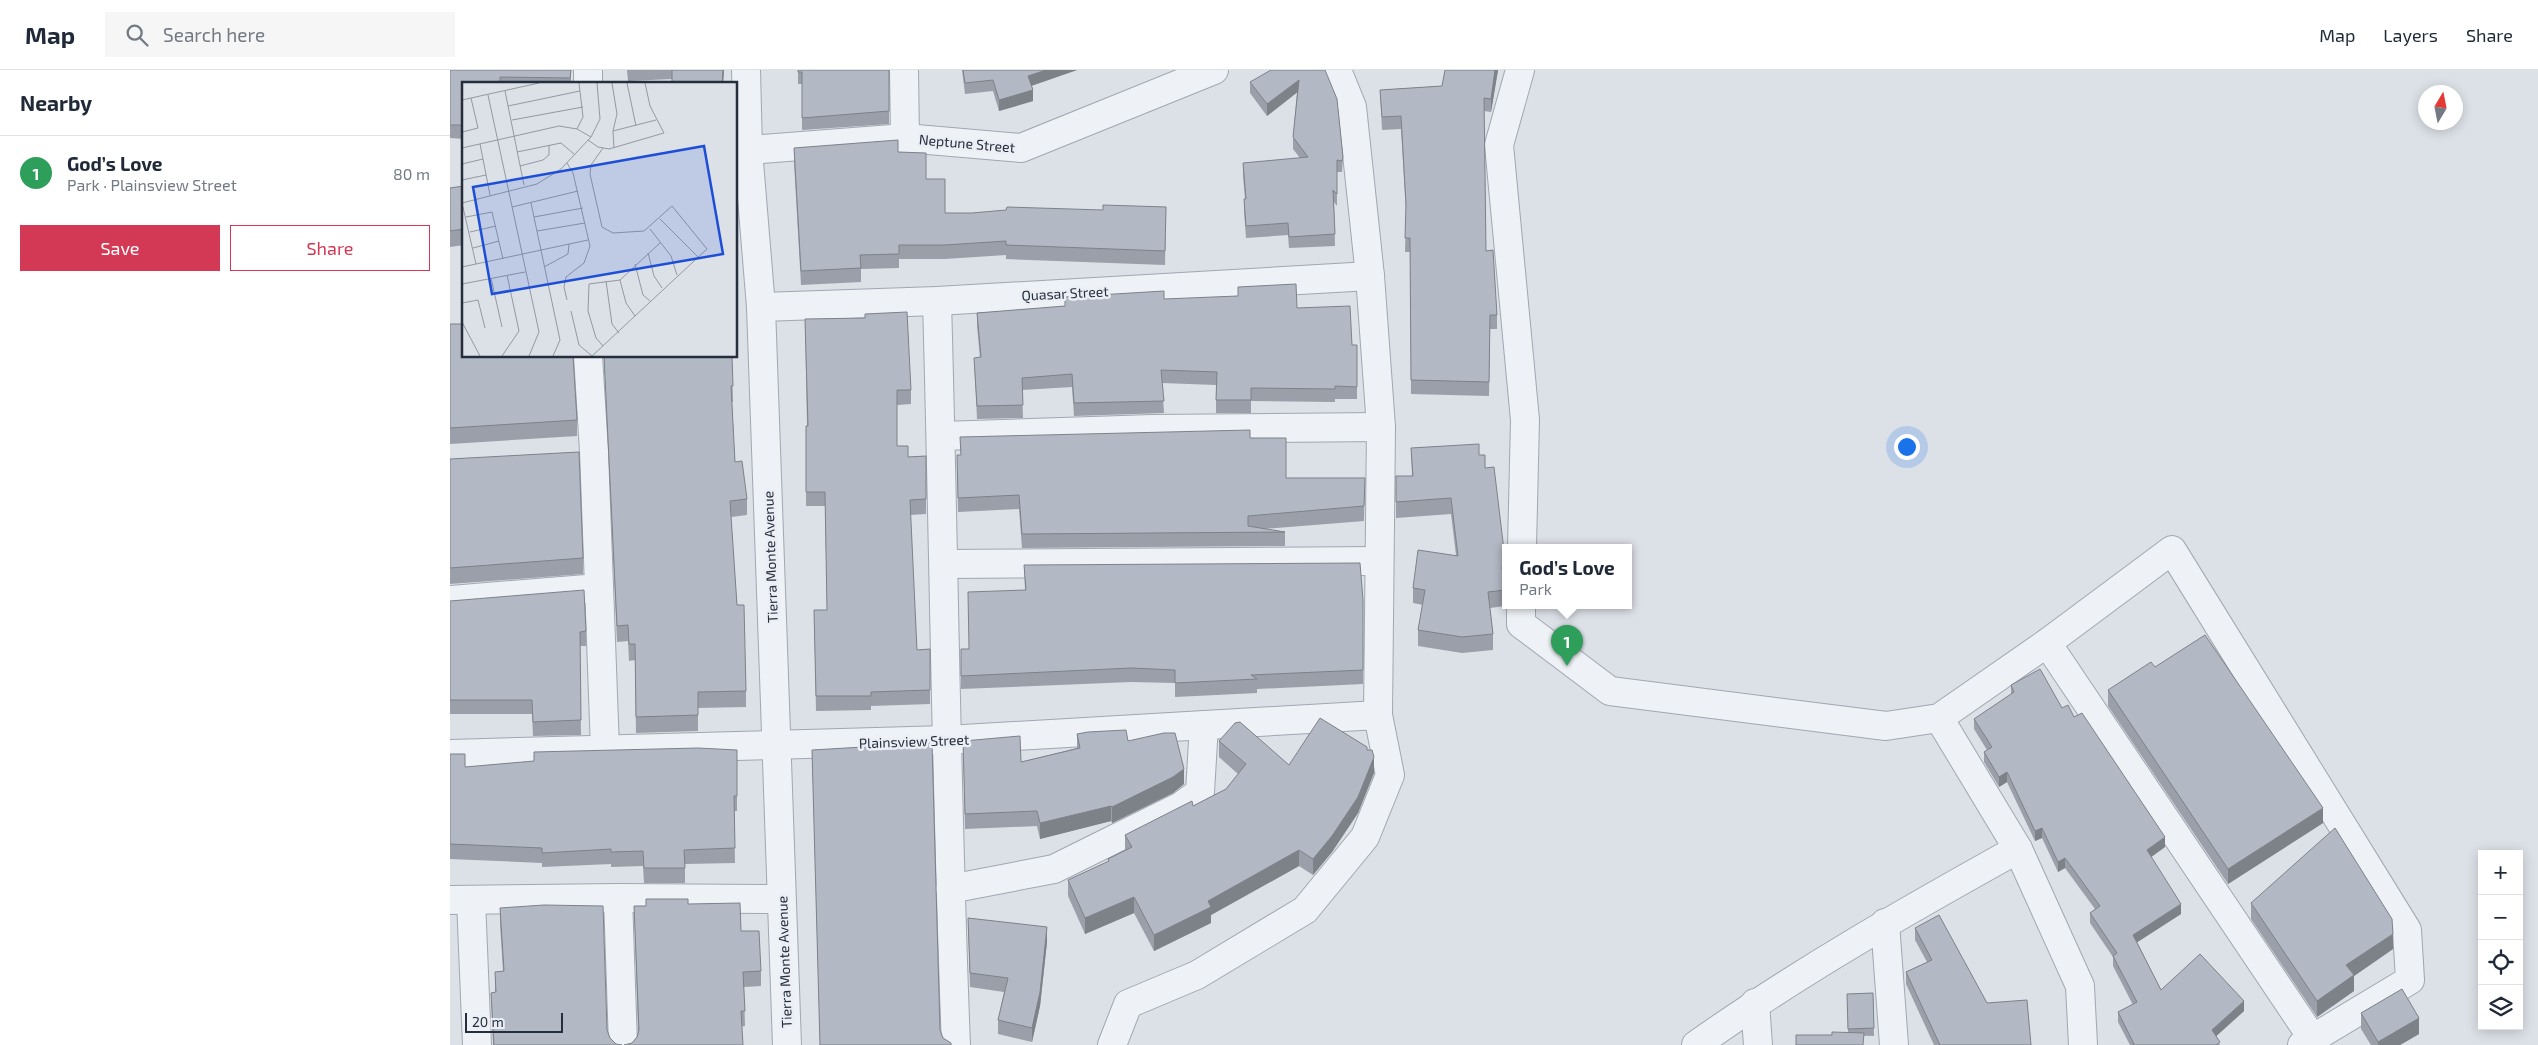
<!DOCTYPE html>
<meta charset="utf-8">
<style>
:root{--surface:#fff;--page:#f6f6f7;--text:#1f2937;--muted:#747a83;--line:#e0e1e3;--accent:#d33954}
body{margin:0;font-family:"Exo 2",sans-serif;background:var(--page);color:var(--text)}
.controls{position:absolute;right:15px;bottom:15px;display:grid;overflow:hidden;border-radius:0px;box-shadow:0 2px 12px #0003}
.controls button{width:45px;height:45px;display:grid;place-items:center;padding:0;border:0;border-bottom:1px solid var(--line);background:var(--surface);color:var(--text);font:25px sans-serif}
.compass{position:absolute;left:1968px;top:15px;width:45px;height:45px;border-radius:50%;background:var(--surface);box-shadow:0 2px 12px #0003;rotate:10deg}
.scale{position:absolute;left:15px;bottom:12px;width:98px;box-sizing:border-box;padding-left:5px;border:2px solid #252e3d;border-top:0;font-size:14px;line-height:18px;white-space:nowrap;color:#252e3d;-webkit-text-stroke:4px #ebeff5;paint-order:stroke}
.you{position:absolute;left:1456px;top:376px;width:18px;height:18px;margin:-12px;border:4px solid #fff;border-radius:50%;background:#1a73e8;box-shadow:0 0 0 8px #1a73e833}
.badge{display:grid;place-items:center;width:32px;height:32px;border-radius:50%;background:var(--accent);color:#fff;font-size:16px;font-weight:700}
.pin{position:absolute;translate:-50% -41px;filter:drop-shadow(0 1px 2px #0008)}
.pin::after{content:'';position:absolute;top:26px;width:18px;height:15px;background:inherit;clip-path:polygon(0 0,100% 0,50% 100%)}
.popup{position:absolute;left:1052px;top:474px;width:130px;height:65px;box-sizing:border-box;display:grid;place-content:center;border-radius:0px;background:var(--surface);filter:drop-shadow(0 1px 4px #0005);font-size:16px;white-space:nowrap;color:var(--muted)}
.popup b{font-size:19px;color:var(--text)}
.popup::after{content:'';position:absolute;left:50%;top:100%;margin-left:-10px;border:10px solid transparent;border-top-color:var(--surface)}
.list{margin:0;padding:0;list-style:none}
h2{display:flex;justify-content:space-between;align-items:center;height:65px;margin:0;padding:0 20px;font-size:21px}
h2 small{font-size:16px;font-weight:400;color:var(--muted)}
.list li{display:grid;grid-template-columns:32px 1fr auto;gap:15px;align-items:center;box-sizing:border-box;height:75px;padding:0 20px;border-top:1px solid var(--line)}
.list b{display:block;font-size:19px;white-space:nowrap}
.list p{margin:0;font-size:16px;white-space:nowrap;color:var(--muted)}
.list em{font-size:16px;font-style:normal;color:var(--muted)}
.actions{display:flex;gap:10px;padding:15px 20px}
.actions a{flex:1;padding:11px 0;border:1px solid var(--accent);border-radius:0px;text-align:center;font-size:18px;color:var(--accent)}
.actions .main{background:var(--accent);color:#fff}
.icon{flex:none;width:28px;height:28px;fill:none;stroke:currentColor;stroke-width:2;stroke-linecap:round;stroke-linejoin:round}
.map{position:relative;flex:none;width:2088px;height:975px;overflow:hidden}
header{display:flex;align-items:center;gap:30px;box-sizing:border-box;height:70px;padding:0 25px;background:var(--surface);border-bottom:1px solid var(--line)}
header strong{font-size:24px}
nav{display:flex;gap:28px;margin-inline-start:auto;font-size:18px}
.search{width:350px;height:45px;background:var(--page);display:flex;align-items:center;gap:12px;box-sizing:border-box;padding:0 18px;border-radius:0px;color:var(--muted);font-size:19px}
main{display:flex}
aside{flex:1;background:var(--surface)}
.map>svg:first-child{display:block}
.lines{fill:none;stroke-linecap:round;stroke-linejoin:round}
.street-casing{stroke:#a1a7b1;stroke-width:30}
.street{stroke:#eef1f5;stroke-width:28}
.wall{fill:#9a9fa9}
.shaded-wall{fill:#7d8289}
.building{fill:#b3b9c4;stroke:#7d8289}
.labels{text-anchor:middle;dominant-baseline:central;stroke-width:5;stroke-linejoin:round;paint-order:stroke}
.street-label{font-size:14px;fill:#252e3d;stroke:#ebeff5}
.inset-road{fill:none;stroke:#9399a3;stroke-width:1}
.view{fill:#1d4ed8;fill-opacity:0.15;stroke:#1d4ed8;stroke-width:2.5}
.inset-edge{fill:none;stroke:#252e3d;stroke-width:2.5}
</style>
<header>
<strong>Map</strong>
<div class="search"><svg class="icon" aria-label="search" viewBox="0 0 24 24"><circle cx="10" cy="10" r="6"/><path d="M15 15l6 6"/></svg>Search here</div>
<nav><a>Map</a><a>Layers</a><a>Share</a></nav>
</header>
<main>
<aside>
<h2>Nearby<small></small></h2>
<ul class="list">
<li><span class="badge" style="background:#2e9e5b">1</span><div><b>God’s Love</b><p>Park · Plainsview Street</p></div><em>80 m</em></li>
</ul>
<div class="actions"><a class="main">Save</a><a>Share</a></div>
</aside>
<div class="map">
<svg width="2088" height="975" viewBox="0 0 2088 975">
<rect width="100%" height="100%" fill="#dce0e7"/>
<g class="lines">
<!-- street casing -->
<g class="street-casing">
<g id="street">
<path d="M138 0V14"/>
<path d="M296 0 298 80 311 237 337 975"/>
<path d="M454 0 455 68"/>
<path d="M1070 0 1049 75 1075 350 1072 477"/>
<path d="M286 81 455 68 571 78 764 0"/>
<path d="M487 231C494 479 496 727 506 975"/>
<path d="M311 237 487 231 920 206"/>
<path d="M138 286 144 381 155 679"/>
<path d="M491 366 702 359 931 357"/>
<path d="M495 494 928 491"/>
<path d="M0 530 149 518"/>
<path d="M1071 535V554L1160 621 1436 656 1489 648 1597 573 1722 480 1957 860 1960 910 1852 975"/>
<path d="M1597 573 1863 969"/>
<path d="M1489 648 1568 779 1630 916 1633 975"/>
<path d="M0 684 496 670 928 645"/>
<path d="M500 819 604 799 731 736 750 722 754 655"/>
<path d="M168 828 173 975"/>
<path d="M0 830 168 828 331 829"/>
<path d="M21 830 27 975"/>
<path d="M1435 853 1444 975"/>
<path d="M1305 933 1308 975"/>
<path d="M662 975 678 934 747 905 855 840 915 767 940 705 928 645 931 357 920 206 902 37 887 0"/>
<path d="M1246 975C1349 902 1458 840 1568 779"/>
</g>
</g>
<!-- street -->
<use href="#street" class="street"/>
</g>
<!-- wall -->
<g class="wall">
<path d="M0 0H121V14H14V69L0 68Z"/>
<path d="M177 0H274L273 14 222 9 178 11Z"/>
<path d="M348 0H439V54L352 60V14H348Z"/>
<path d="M512 0H627L581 16 583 31 549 41 543 21 515 24Z"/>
<path d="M875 0 893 87 892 102H887V136L884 132 885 176 839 178 838 165 796 168 794 141V129H795L793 105V93L850 88 843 79V67L847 22 817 46 800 23V12Z"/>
<path d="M995 0H1048L1041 42 1034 41 1036 181 1047 245V259H1040L1039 326 961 324 960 182H955L956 142 951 59 932 60 930 20 992 16Z"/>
<path d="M344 78 448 82 476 109 495 143H522L653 140 716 137 715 195 556 189V185L495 189H449V198L411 199V212L351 215 344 92Z"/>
<path d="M14 116V175L0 177V118Z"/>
<path d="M615 227 714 229 847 238 902 275H907V329H885V332L801 331V343H766V315L712 313 714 343 624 346 622 317 572 320 573 348 527 349 524 288H530L527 255V243L615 236Z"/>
<path d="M355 249 461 320V334L447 335V376L458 387 476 386V444L460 445 467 580 480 579V634L421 636V640L366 641 364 540H377L375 436H356V356H357Z"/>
<path d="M0 254 127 350V366L0 374Z"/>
<path d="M154 286H282L283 332H282L285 392 297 429V445L281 447 287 535 296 621V637L248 638V661L186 663 185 590 179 591 178 571 167 572Z"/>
<path d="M510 367 800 368 836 408H915L914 451 814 459 835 462V476L572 478 569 439 508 442 507 385H511Z"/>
<path d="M961 378 1029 385 1035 398 1056 497V512L1054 513 1055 520V536L1040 538 1043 564V580L1012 583 968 576V560L973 535 963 533V518L1006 485 1001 444 946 448V406H962Z"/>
<path d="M0 389 133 488V504L0 514Z"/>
<path d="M574 495 913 530V614L807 619V623L725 627V613L681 612 511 619V579H519L575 521Z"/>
<path d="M0 531 136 561V576H130L131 665 83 666 82 644H0Z"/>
<path d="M1705 597 1873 753 1778 814 1658 636V620Z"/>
<path d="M1561 615 1612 638 1624 647 1715 777 1701 787 1731 844 1687 872 1711 920 1794 941 1766 966 1770 975H1680L1668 952V942L1683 935 1663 896V887L1640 853V843L1645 839 1615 798 1608 802 1592 768 1585 771 1557 712 1549 717 1534 692V682L1537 680 1524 659V649L1561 625Z"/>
<path d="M627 664 678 671 734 714 723 723 662 753 661 751 590 769 587 756 515 759 513 671 571 692 627 678Z"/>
<path d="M769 671 839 695 917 680 924 703 908 743 882 782 863 805 849 796 761 845V853L704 881 684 843 635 864 618 826V810L658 792V789L675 780V765L743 736 776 719 788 704 769 687Z"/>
<path d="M287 680V741H284L285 793 235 794V813H194L193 796 161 797V794L92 797V793L0 789V684L15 697Z"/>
<path d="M362 680 493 968 501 975H370Z"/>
<path d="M196 829 238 834 291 861 311 901V916L294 917 295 956 182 973 187 967 188 962 184 836H196Z"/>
<path d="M1801 833 1943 879 1904 906V921L1867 947 1801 849Z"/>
<path d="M50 838 157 960 160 968 166 974 172 975H43L41 923 45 922V902L53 901 50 853Z"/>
<path d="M518 848 597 872 590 936 582 972 548 964V950L554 922 520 917Z"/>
<path d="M1465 858 1537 933 1581 975H1484L1456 914V902L1477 892 1465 870Z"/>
<path d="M1423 923 1424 966 1382 965 1398 963 1397 924Z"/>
<path d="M1911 943 1969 964 1950 975H1921L1911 959Z"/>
</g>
<!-- shaded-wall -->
<g class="shaded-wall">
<path d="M273 0H274L273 14H272Z"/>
<path d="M596 0H627L578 17V6Z"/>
<path d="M1045 0H1048L1041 42V29Z"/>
<path d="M849 10V21L817 46V34Z"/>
<path d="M583 20V31L549 41V30Z"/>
<path d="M924 687V703L908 743 882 782 863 805V789Z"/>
<path d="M734 699V714L723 723 662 753V737Z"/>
<path d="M1557 702V712L1549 717V707Z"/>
<path d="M661 736V751L590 769V753Z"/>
<path d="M1873 738V753L1778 814V799Z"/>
<path d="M1592 758V768L1585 771V761Z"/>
<path d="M1715 767V777L1697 790V780Z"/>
<path d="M849 780V796L761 845V853L704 881V865L758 831Z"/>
<path d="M1615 788V798L1608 802V792Z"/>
<path d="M684 827V843L635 864V848Z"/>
<path d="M1731 834V844L1683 875V865Z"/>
<path d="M597 857V872L590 936 582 972V958Z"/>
<path d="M1943 864V879L1904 906V921L1867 947V931L1896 895Z"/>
<path d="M1794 931V941L1762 970V960Z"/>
<path d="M1969 948V964L1950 975H1928V972Z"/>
</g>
<!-- building -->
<g class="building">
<path d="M0 0H121L120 8 50 7V14H14V55H0Z"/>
<path d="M222 0H273L272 14H222Z"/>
<path d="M348 0H439V41L352 48V2H348Z"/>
<path d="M513 0H596L578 6 583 20 549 30 543 10 515 13Z"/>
<path d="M821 0H875L887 29 893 87 892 91 887 90V124L883 120 885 164 839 167 838 153 796 156 794 129H796L793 93 858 87 843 67 849 10 817 34 800 12Z"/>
<path d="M995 0H1045L1041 29 1034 28 1036 181 1043 180 1047 245H1040L1039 312 961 310 960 168H955L956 134 951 46 932 47 930 20 992 16Z"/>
<path d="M448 70V82L476 83V109H495V143H522L556 140 557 137 653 140V135L716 137 715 181 556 175V171L495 175H449V184L410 185 411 198 351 201 344 78Z"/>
<path d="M14 116V159L0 161V118Z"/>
<path d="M846 214 847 238 900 236 902 275H907V317L885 316V319L801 318V330H766L767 302 711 300 714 331 624 333 622 304 572 308 573 335 527 336 524 288 531 287 527 243 615 236V227L714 221V229L788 226V217Z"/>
<path d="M457 242 461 320H447V376H458V387L476 386V429L460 430 467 580 480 579V620L421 622V626H366L364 540H377L375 422H356V356H358L355 249 415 248V244Z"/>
<path d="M0 254H14V286H123L127 350 0 358Z"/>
<path d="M154 286H282L283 316H281L285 392 292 391 297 429 280 431 287 535H294L296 621 248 622V645L186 647 185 574H179L178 555 167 556Z"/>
<path d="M800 360V368H836V408H915L914 436 798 446V456L835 462 572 464 569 425 508 428 507 385H511L510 367Z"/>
<path d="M1029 374V385H1035V398L1044 397 1056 497H1052L1055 520 1038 522 1043 564 1012 567 968 560 975 520 963 518 968 480 1008 486 1001 428 946 432V406H963L961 378Z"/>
<path d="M129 382 133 488 0 498V389Z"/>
<path d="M910 493 913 530V600L801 605 807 609 725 613V600L681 598 511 606V579H519L518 522 576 520 574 495Z"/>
<path d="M134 520 136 561 130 562 131 650 83 652 82 630H0V531Z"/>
<path d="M1755 565 1873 738 1778 799 1658 620 1701 592 1705 597Z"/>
<path d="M1590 599 1612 638 1618 635 1624 647 1632 643 1715 767 1697 780 1731 834 1683 865 1711 920 1750 884 1794 931 1762 960 1770 972 1766 975H1683L1684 974 1668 942 1687 932 1663 886 1667 883 1640 843 1650 836 1615 788 1608 792 1592 758 1585 761 1557 702 1549 707 1534 682 1542 677 1524 649 1564 622 1561 615Z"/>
<path d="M870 648 917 677V680H922L924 687 908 727 882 766 863 789 849 780 758 831 761 837 704 865 684 827 635 848 618 810 659 791 658 789 682 777 675 765 742 731 743 736 776 719 796 694 769 671 785 653 790 652 839 695Z"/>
<path d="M676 660 678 671 714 663H725L734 699 723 707 662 737 661 736 590 753 587 741 515 744 513 671 570 666 571 692 630 678 627 664 638 662Z"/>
<path d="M482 673 490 960 493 968 501 973V975H370L362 680Z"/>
<path d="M248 678 287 680V726H284L285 778 234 780 235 798H194L193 781 161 782V779L92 783V778L0 774V684H15V697L84 691V682Z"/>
<path d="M1885 758 1942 849 1943 864 1896 895 1904 905 1867 931 1801 833Z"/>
<path d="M196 829H238V834L290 833 291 861H309L311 901 293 902 295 941H291L293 975H174L182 973 187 967 189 960 184 836H196Z"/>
<path d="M94 835 153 836 157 960 160 968 166 974 172 975H44L41 923 46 922 45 902 54 901 50 838Z"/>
<path d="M1489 845 1537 933 1577 930 1581 975H1490L1456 902 1482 890 1465 858Z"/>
<path d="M518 848 597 857 590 922 582 958 548 950 558 908 520 903Z"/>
<path d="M1952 919 1969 948 1928 972 1911 943Z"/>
<path d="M1423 923 1424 958 1398 959 1397 924Z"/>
<path d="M1382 962 1414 963 1413 975H1346V965H1382Z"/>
</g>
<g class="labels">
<!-- street labels -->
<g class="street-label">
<text transform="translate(517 73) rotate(5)">Neptune Street</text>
<text transform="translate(615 223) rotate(-3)">Quasar Street</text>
<text transform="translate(320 487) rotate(-92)">Tierra Monte Avenue</text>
<text transform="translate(464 671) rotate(-2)">Plainsview Street</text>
<text transform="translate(334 892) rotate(-92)">Tierra Monte Avenue</text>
</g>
</g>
<!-- overview -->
<g transform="translate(12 12)">
<rect width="275" height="275" fill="#dce0e7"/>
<path class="inset-road" d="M150 1 155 32 151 49 152 66M165 1 174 44M43 9 62 103M26 13 77 250 67 274M0 18 77 1M46 24 118 9M50 38 121 25M115 47 121 35 117 1M151 49 194 38M0 50 16 46 9 16M126 58 136 65 147 67 202 51 188 24 183 1M18 62 28 113M0 66 97 44 115 47 129 55M55 70 99 61 112 72M105 81 111 91 128 164 122 181 104 195 102 205 105 218M0 82 21 77M58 84 81 78 87 73V63M0 98 24 93M0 121 75 102 99 87 129 55 138 37 135 1M0 121 14 182M69 121 98 258 91 274M50 125 116 109M4 135 30 130 41 177M72 135 121 126M198 137 236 175M188 147 209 174 215 193M75 149 123 141M8 150 34 144M11 166 37 159M186 171 192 194 200 206M173 182 181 213 188 219M0 185 126 158M82 185 106 172 107 162M29 196 40 245M158 198 164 221 173 234M144 199 150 242 157 251M0 202 63 190M0 221 16 218 23 246M109 229 117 263 130 274M0 240 18 274M141 264 134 256 126 229 127 202 158 198 199 160M40 274 57 249 45 193M130 274 245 167 210 124 182 149 151 151 140 145 128 92 129 83 141 66"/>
<path class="view" d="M242 64 261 172 30 212 11 105Z"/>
<rect width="275" height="275" class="inset-edge"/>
</g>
</svg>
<div class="controls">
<button>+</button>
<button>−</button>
<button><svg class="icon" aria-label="locate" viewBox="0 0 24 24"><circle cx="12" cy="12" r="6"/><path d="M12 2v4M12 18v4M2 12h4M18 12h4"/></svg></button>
<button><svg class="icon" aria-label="layers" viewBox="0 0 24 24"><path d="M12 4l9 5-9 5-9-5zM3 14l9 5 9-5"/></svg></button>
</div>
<svg class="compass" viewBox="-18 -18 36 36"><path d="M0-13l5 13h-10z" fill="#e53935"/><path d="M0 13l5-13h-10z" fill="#747a83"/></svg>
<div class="scale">20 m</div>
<div class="you"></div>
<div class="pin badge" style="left:1117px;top:596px;background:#2e9e5b">1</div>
<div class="popup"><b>God’s Love</b>Park</div>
</div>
</main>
